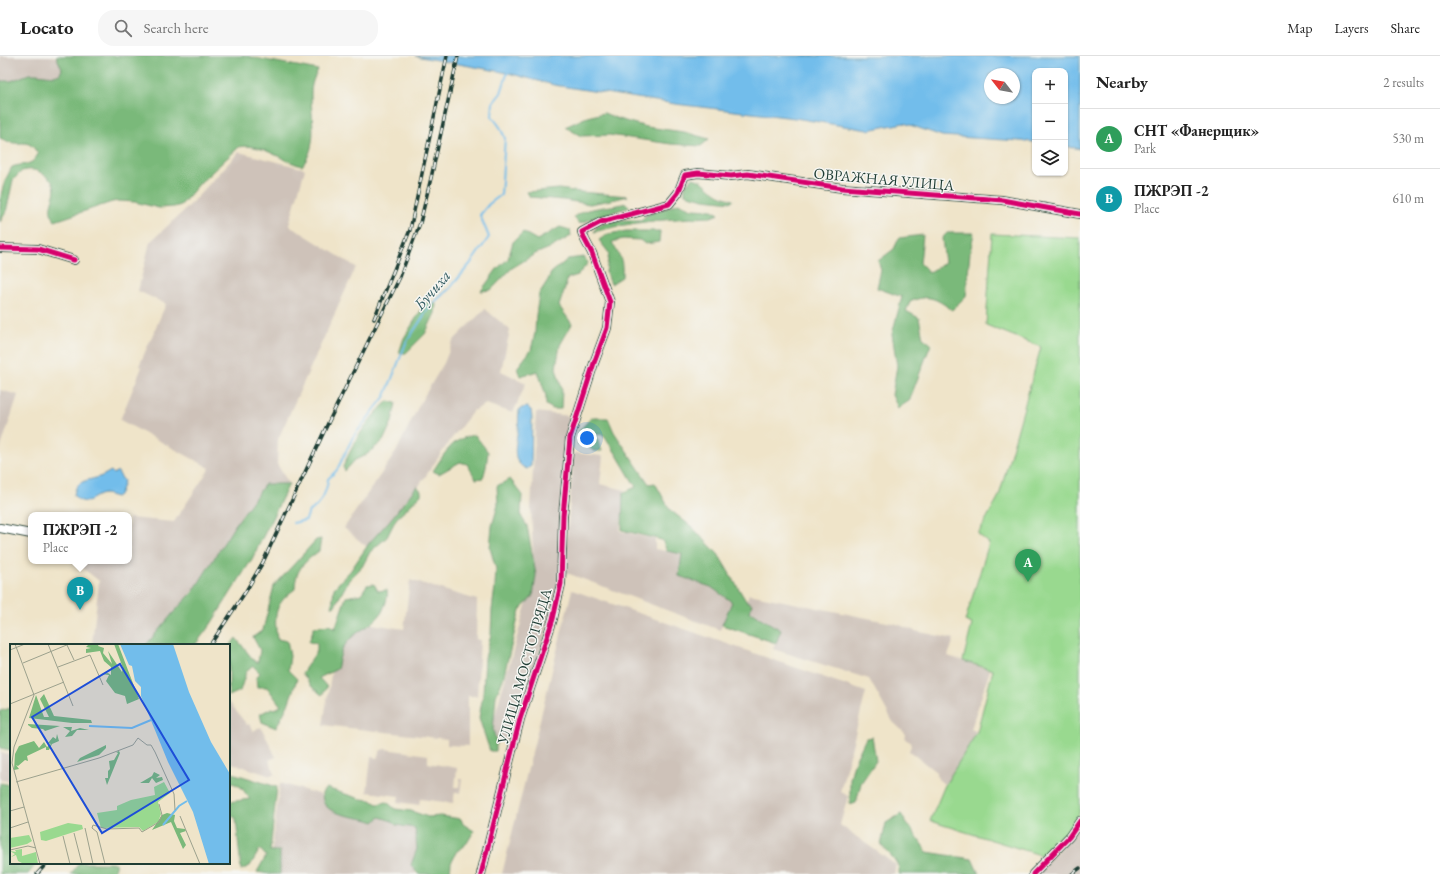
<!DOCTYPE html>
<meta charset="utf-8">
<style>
:root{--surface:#fff;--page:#f6f6f6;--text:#222;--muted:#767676;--line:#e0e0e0;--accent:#0f766e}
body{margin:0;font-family:"EB Garamond",serif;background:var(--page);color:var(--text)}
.controls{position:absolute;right:12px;top:12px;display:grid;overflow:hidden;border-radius:8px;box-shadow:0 1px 3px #0004}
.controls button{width:36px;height:36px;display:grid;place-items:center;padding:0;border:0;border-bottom:1px solid var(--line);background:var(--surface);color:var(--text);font:20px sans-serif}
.compass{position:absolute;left:984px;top:12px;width:36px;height:36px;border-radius:50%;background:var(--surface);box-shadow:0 1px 3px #0004;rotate:301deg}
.you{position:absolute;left:587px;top:382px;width:14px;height:14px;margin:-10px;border:3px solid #fff;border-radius:50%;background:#1a73e8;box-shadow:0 0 0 6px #1a73e833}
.badge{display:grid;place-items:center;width:26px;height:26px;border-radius:50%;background:var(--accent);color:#fff;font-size:13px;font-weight:700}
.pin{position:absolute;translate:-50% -33px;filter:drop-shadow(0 1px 2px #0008)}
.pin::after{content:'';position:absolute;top:21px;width:14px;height:12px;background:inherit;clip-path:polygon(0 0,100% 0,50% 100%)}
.popup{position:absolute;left:28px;top:456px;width:104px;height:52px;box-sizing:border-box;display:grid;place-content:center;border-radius:8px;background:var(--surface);filter:drop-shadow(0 1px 3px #0005);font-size:13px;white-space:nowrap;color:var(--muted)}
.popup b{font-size:15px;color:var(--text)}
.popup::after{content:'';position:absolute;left:50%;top:100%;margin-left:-8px;border:8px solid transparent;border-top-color:var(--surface)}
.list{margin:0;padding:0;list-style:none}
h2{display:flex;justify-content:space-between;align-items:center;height:52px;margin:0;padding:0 16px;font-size:17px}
h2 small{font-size:13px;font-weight:400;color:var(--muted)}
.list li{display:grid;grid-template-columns:26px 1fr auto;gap:12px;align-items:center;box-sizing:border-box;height:60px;padding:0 16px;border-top:1px solid var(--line)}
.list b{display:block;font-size:15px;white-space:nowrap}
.list p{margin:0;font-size:13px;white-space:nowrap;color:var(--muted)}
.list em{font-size:13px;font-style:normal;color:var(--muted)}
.icon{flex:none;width:22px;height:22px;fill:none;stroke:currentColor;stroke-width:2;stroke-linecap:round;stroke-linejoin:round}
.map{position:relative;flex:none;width:1080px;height:818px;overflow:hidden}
header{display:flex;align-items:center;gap:24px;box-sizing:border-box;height:56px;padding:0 20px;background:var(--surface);border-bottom:1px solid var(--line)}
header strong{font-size:19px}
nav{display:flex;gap:22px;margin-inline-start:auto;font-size:14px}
.search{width:280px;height:36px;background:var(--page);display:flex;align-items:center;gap:10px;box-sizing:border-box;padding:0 14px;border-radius:16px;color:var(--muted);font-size:15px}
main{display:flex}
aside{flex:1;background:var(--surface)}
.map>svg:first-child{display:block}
.industrial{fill:#cec2b9}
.green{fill:#99d98f;stroke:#5c8b62}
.forest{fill:#7ab97a;stroke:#4c7b57}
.water{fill:#72bdeb;stroke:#487d90;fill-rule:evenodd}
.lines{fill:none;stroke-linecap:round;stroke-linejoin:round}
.stream{stroke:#72bdeb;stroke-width:2}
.minor-casing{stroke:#3e564a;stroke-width:10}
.minor{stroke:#fff;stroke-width:8}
.rail-casing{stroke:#1f3d34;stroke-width:3.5}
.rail{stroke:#f6f6f2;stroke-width:2;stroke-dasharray:6;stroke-linecap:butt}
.cycleway-casing{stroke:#f6f6f2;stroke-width:8}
.cycleway{stroke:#d6006c;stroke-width:5}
.labels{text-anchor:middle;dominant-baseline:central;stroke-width:3;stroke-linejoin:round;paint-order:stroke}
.street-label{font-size:15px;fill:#1f3d34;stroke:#f6f6f2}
.water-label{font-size:16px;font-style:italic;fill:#345d62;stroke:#f6f6f2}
.inset-river{fill:none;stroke:#72bdeb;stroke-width:2}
.inset-road{fill:none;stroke:#9ca18d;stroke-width:1}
.view{fill:#1d4ed8;fill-opacity:0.15;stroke:#1d4ed8;stroke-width:2}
.inset-edge{fill:none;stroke:#1f3d34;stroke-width:2}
</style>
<header>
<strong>Locato</strong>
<div class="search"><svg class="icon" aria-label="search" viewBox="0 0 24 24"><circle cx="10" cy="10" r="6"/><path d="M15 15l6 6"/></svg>Search here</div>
<nav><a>Map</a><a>Layers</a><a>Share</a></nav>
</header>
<main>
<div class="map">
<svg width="1080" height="818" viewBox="0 0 1080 818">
<rect width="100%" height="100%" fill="#f6f6f2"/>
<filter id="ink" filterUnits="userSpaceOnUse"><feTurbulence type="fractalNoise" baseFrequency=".025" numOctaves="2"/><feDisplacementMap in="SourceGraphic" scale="8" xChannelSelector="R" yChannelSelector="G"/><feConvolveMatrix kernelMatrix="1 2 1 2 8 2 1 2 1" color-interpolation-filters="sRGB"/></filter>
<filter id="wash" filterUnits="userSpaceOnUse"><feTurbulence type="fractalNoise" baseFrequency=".012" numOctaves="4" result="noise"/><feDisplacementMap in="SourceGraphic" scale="16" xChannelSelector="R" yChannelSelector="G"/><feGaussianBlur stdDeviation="0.9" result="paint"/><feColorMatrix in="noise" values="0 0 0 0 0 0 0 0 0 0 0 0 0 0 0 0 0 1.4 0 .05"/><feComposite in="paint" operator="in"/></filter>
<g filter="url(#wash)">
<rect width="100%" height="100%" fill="#efe4c9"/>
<!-- industrial -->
<g class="industrial">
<path d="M0 0H50L155 17 0 31Z"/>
<path d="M239 96 305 113 289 169 356 211 278 383 277 408 289 428H265L235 469 193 536 146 589H92L99 525 74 505H129V462L174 466 210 412 120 364 142 311 139 310 166 248 138 235 150 186 186 153Z"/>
<path d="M485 253 510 274 501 315 526 327 513 357 486 348 473 355 449 386 410 443 372 495 344 472 396 396 420 347 444 307 453 285Z"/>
<path d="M0 334 18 339 0 394Z"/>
<path d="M536 356 570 360 564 429 560 527 541 594 508 684 489 680 534 521 531 452Z"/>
<path d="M574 397 603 400 600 428 625 434 620 475 655 483V493L682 498 680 520 711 531 732 546 720 574 564 516Z"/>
<path d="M410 524 477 544 476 583 480 584 477 640H468V690L447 689V683L323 669 340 563 404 573Z"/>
<path d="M572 534 866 636 840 736 848 740 840 769 896 809 894 818H502Z"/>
<path d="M749 538 897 568 915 575 954 583 948 600 990 614 971 673 977 676 945 729 938 723 936 716 909 695 912 687 905 683 906 678 893 666 869 623 773 593 781 574 750 556 746 546Z"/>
<path d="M229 646 247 669 249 668 253 675 261 671 276 701 269 704 275 718 271 720 229 706Z"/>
<path d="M385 693 428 699V707L457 712 455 731H459L460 723H462L460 737 455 736 453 747 420 743 419 749 398 746 399 740 367 736 371 701 377 702 381 694Z"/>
<path d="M0 697 11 698V725L0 724Z"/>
<path d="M280 727 423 768 415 818H269Z"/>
<path d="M1080 771V818H1036Z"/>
</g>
<!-- green -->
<path class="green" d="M992 178 1080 182V755L1073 770 1047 801 930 765 945 729 977 676 993 614 963 605 972 568 965 565 989 487 978 478 999 440 1041 291 986 269Z"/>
<!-- forest -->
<g class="forest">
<path d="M56 0H245L318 14C314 21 311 29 311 38 311 62 319 89 302 110 282 105 260 86 239 91L200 127 181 149 174 151 159 152 135 146 119 145 112 146 55 165C44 149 58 142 54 129 52 124 47 121 43 118 36 113 29 113 22 115L13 124 6 156 0 166C0 141 0 133 12 111 23 107 32 111 38 98 28 81 23 90 9 86 6 85 3 83 0 82V25H11L29 18H36L54 20 60 18 62 13Z"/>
<path d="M604 57 618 63 647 71 684 76 709 83 701 90 671 88 609 79 581 80 565 71 587 61Z"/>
<path d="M693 122C707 126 704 129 715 136 720 140 727 142 733 144L732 146 704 143 685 138V129Z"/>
<path d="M559 133 580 136 628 140 616 143 590 148 563 144 530 141 527 136Z"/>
<path d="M626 147 630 151 596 161 579 168 574 161C587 150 610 152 626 147Z"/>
<path d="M678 147 692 153 712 154 719 158 711 161C672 163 632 165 594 176L597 170 616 164H641C651 153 665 155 678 147Z"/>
<path d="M560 171 570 174 571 180 552 191 535 198 512 212 491 234 481 235 497 213 508 203 513 186 523 176 537 184Z"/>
<path d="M626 175H660L659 186 645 188 640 184 623 183 612 186C620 202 623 201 622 221L611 228 606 216 609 197 599 184 608 178Z"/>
<path d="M947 177H974L970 196 966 240 952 254C937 243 928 237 910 246L906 255 919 262 923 282 931 288 909 345 898 352 892 339 897 310 892 278 902 241 877 232 881 214 878 205 894 193 899 182 923 179 920 207 926 213 928 217 945 207 942 182Z"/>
<path d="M584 201 588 207 578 219 568 222 559 250 572 268 560 289 556 312 562 334 561 353H553L546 349V340L538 315 520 320 517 312 531 294 535 277 536 259 539 238 548 224 551 217 568 203Z"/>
<path d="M426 246 436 248 435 257 425 278 406 297H399L404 282Z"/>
<path d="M388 345 396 347 392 366 383 385 366 399 355 404 345 415 343 411C355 384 366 365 388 345Z"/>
<path d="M591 362H608L614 376 649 428 655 427 670 454 692 471 718 498 746 545 752 548 750 556 781 574 776 587 722 569 732 546 711 531 679 520 682 498 667 495 662 484 622 474 623 437 636 431 617 399 604 379 596 378 602 395H594L587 390 578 388 579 375Z"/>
<path d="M475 379 488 396 486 411 483 422 476 423 467 408 460 406 439 418 433 415C445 397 452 382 475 379Z"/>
<path d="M510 423 522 438 521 460 527 470 536 519 533 540 520 554 503 623 496 640 493 674 496 685V695H490L479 662 483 639 485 602 491 578 492 554 495 531 496 513 490 492 492 470 498 449 497 430Z"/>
<path d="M265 428H289L252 503 211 568 195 589H146L174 556 193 536 235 469Z"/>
<path d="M417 430 421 435V439L396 463 387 481 370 496 362 511 349 524 334 551 332 550 334 532 351 514 370 486 390 464Z"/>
<path d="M321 483 319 495C304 506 295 514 295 533 274 548 274 559 277 583L287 585 290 600 288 614 297 623 288 649 276 672 262 666 260 658 272 652 275 653 281 650 267 631H257L256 621 260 617 253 610 246 616 240 635 229 640V591L236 582 255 606H258L260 594 253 581 263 574 274 530 316 484Z"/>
<path d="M374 528 378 535 387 534C388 539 387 543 385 549 379 570 356 572 345 589 340 595 339 606 337 613L319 622 327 631 322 639 312 631 302 617 317 595V587L309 586 314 571 330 569 335 573 346 541 361 538 367 529Z"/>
<path d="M11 652V694L0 692V655Z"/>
<path d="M872 681 876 705 861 727 856 747 850 749V723L854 707 866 682Z"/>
<path d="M229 716 277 731 270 795H280V818H270L257 816 266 800 260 793 250 810 241 814 236 762 229 759V746L250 743 241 731 229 725Z"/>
<path d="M0 727 11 729V807H37L28 818H0Z"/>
<path d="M326 732 361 743 371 744 377 748 387 746 395 753 411 755 428 761 441 760 461 763 463 768 474 775 467 787 456 796 451 807 450 818H418L411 809 417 793 415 772 396 769 392 765 380 761 374 766C360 760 335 761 325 749 323 746 322 741 322 737Z"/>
<path d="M901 758 927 796 972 803 979 818H899C901 807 888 797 881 789L886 767Z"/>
<path d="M79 807H116L113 818H71Z"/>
</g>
<!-- water -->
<g class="water">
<path d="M415 0H1080V93L1065 90V15H1035V86L942 80 904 67 868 74 795 62 675 48 554 29 508 17ZM990 18H1014V42H990Z"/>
<path d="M527 351 531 354 532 362 531 410 527 413C510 406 516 388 518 373 519 367 518 360 519 354L522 352Z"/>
<path d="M111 415 114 418 117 415 124 425 120 438 116 441C112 440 107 438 104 438 93 439 87 453 74 440 75 424 87 425 99 421 103 420 107 417 111 415Z"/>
</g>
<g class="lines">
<!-- stream -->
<path class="stream" d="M293 467 306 464 309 455C320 451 327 435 328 423L337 414 353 381 385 340 406 287 430 250 450 232 471 207 489 181 480 159 489 148 501 139 505 82 500 71 492 60 493 47 501 37 508 15"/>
</g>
</g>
<g filter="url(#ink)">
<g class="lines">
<!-- minor casing -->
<g class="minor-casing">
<g id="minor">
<path d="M0 192 38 193 74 204"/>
<path d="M0 472 31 478"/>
<path d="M481 818 520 663 553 563 557 545 561 528 563 460 570 382 594 307 607 272 610 246 592 197 585 184 582 176 601 166 669 148 678 137 685 119 698 117 731 120 748 118 842 132 1002 144 1080 158"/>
<path d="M1033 818 1069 781 1080 765"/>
</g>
</g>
<!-- minor -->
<use href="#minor" class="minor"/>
<!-- rail casing -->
<g class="rail-casing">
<g id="rail">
<path d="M374 263 410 174 447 0"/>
<path d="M210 589 246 535 263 506 329 365 400 221 420 167 431 122 458 0"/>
<path d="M37 818 47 807"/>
<path d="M1072 818 1080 812"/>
</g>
</g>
<!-- rail -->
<use href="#rail" class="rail"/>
<!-- cycleway casing -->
<g class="cycleway-casing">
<g id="cycleway">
<path d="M0 192 38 193 74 204"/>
<path d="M481 818 520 663 553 563 557 545 561 528 563 460 570 382 594 307 607 272 610 246 592 197 585 184 582 176 601 166 669 148 678 137 685 119 698 117 731 120 748 118 842 132 1002 144 1080 158"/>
<path d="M1033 818 1069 781 1080 765"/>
</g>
</g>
<!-- cycleway -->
<use href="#cycleway" class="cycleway"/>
</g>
</g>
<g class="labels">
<!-- street labels -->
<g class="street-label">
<text transform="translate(884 123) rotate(5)">ОВРАЖНАЯ УЛИЦА</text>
<text transform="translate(524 610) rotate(-74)">УЛИЦА МОСТОТРЯДА</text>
</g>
<!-- water labels -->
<g class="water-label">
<text transform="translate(432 234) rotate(-49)">Бучиха</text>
</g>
</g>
<!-- overview -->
<g transform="translate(10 588)">
<rect width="220" height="220" fill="#efe4c9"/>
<path d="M154 138 160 149 148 158 151 170 148 178 133 187 129 183 91 184 87 169 107 166V162L121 156 145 151 144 143ZM58 179 72 181 73 185 36 197 31 196 30 188ZM19 191 22 197 17 200 0 204V194ZM12 205V212L26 208 28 220H14L8 217 6 211 1 213 5 210 0 207 6 208 5 206Z" fill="#99d98f"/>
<path d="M79 0H89L88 2 94 4 93 9 102 20 98 7 112 28 113 24 104 0H108L129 55 117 60 115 52 105 49 96 37 99 31 91 30 98 29 101 31V23L94 17 90 7 76 9V5L81 4 76 3ZM34 50 44 72 81 76 82 79H62L19 74 26 51 34 73H39L30 55ZM18 81V80L50 82 35 87 33 85 22 84ZM53 83H62L61 87 70 84 79 86H67L62 92 55 93 60 87ZM47 90 49 97 42 100 39 106H36V103L17 112 18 117 15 116 8 122 6 121 9 125 4 126 5 110 9 102 24 97 29 104 34 98 37 103 41 100 38 99 43 93 46 95ZM96 101V104L89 111 67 118 70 114ZM109 107 110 109 97 141 95 134H98V127L100 125 99 117 104 116 108 109 106 108ZM144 128 150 131 146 134 152 133 153 136 146 139 142 134 139 139H130L142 132ZM157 169 165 171 164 177 167 184 175 185 176 187 170 189 176 201 173 205 161 178 142 186 152 171Z" fill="#7ab97a"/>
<path d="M110 0H163L179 48 201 98 220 130V220H199L183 168 158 118 131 52V43L125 37 122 22 119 21Z" fill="#72bdeb"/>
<path class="inset-river" d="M79 82 122 84 141 76M153 181 169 162 177 157"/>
<path class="inset-road" d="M5 0 24 51M38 0 63 62M57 1 64 16M0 6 15 0M13 19 59 0M48 23 80 11 93 41M24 51 4 103 2 119 30 220M0 60 54 38M6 138 89 114 123 101 128 94 137 101H141L145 108 164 150 165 166M0 167 14 163M170 172 190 220M0 184 18 178M75 184 83 220M82 184 83 181 97 185 129 184 132 188 149 178 152 171 149 160M82 184 87 188 95 220M64 189 72 220M53 192 60 220M0 206 18 202 26 204"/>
<path class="view" d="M110 20 179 136 92 189 22 73Z"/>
<rect width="220" height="220" class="inset-edge"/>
</g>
</svg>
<div class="controls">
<button>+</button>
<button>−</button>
<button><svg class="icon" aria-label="layers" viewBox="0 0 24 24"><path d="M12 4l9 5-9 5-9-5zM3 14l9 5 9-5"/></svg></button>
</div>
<svg class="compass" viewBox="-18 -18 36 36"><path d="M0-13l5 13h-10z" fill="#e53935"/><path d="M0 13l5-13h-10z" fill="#767676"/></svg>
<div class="you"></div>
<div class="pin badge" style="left:1028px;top:526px;background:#2e9e5b">A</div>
<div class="pin badge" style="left:80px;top:554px;background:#0f9aa8">B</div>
<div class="popup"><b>ПЖРЭП -2</b>Place</div>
</div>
<aside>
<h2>Nearby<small>2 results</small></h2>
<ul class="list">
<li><span class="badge" style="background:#2e9e5b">A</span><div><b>СНТ «Фанерщик»</b><p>Park</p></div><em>530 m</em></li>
<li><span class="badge" style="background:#0f9aa8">B</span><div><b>ПЖРЭП -2</b><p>Place</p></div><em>610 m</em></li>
</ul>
</aside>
</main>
